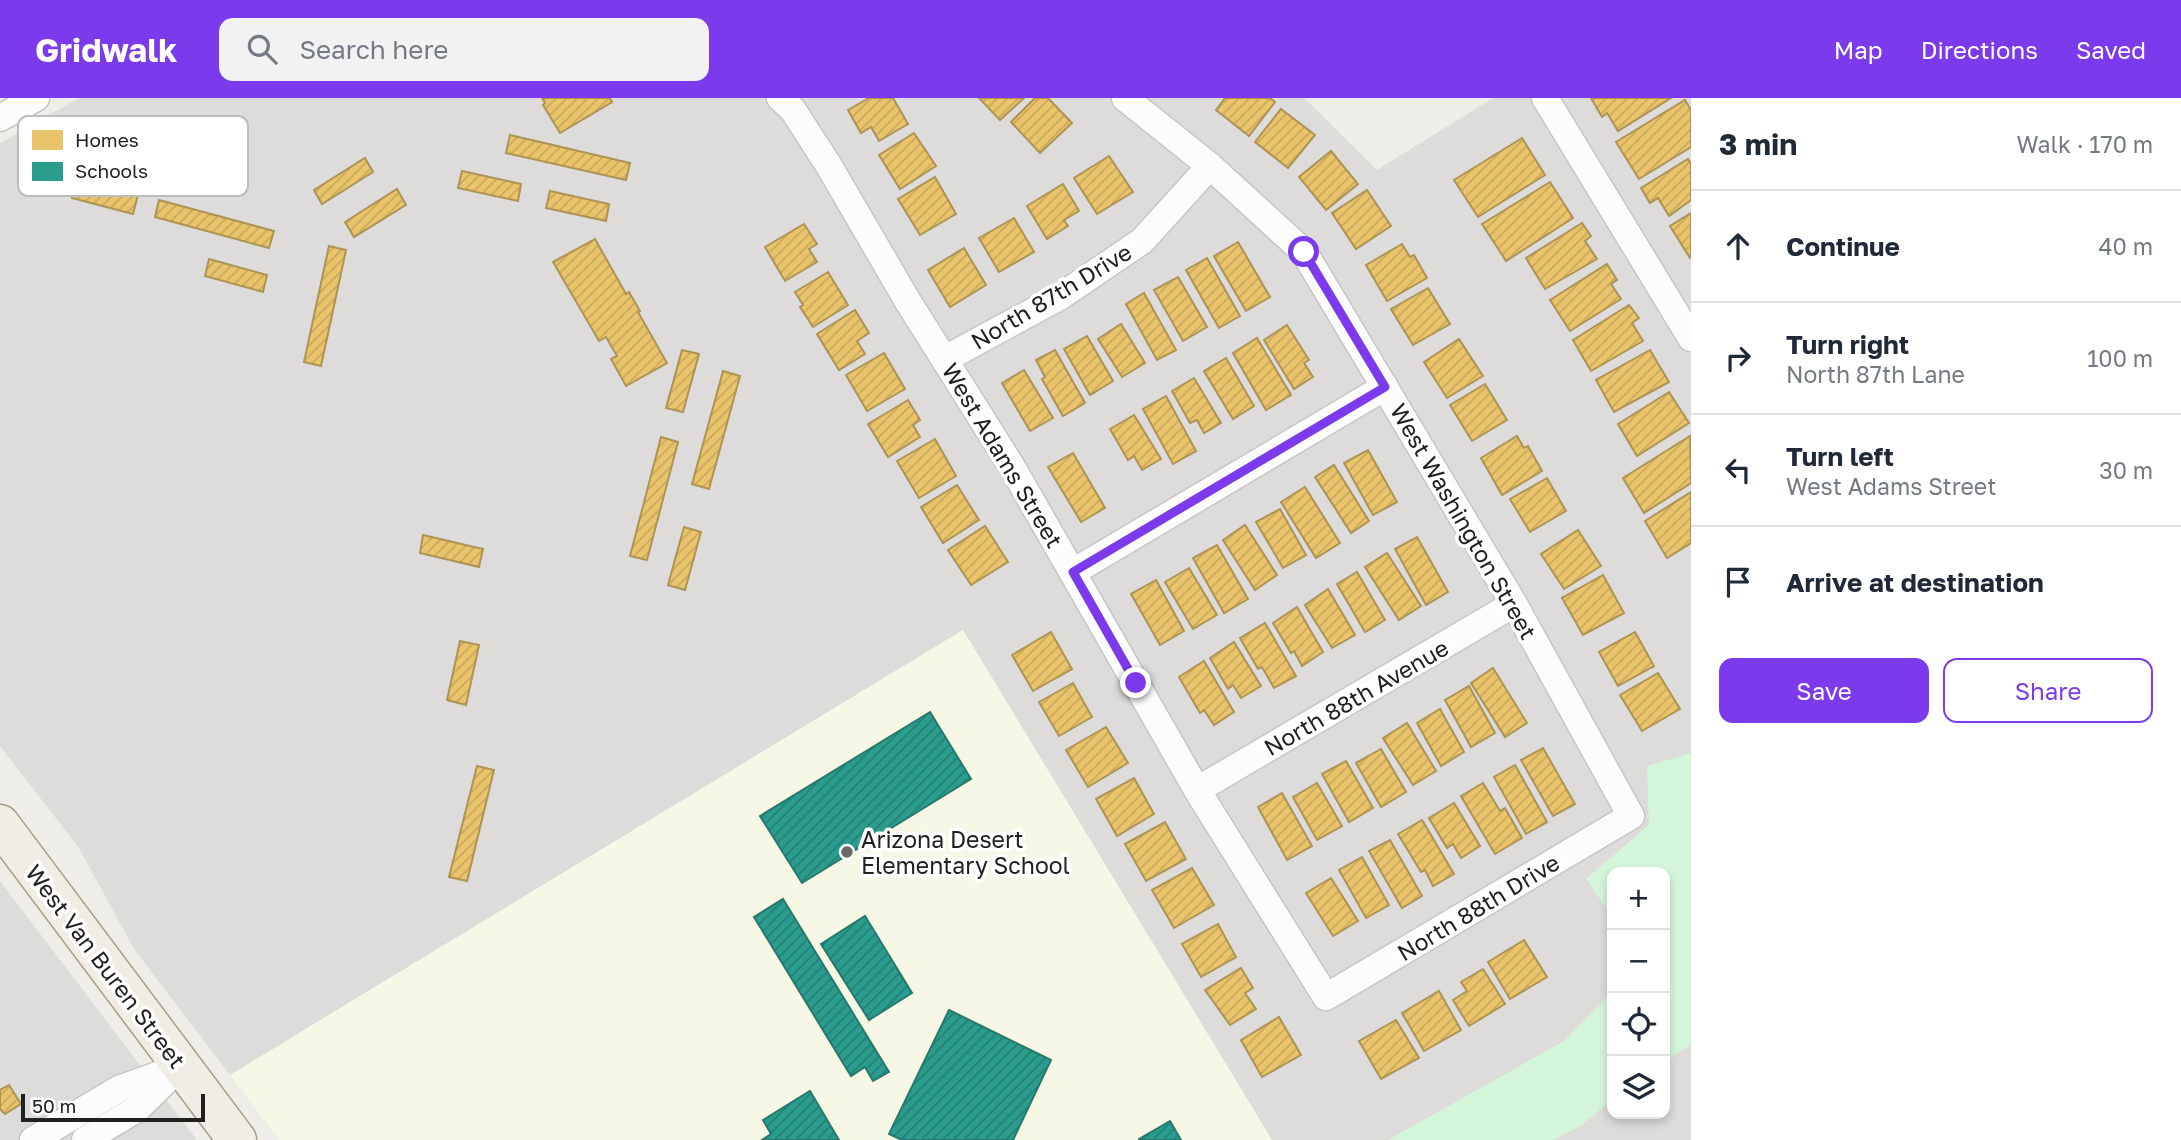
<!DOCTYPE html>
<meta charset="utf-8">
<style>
:root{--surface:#fff;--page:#f2f2f3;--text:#1f2937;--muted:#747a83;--line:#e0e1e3;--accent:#7c3aed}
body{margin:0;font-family:"Golos Text",sans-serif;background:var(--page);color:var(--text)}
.controls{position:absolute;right:21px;bottom:21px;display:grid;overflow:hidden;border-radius:14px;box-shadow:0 4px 10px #0003}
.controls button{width:63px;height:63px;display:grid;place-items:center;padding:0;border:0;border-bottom:2px solid var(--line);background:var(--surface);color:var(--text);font:35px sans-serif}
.scale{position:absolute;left:21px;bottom:18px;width:184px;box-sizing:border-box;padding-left:7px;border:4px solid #202020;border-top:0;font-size:19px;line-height:24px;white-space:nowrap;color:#202020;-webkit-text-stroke:5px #fff;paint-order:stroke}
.stop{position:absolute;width:21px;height:21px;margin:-16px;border:5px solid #7c3aed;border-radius:50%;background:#fff}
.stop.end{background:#7c3aed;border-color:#fff;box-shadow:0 2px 7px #0008}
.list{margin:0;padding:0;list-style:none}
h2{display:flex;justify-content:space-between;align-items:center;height:91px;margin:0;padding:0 28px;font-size:30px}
h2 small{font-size:23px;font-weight:400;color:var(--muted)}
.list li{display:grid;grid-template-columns:46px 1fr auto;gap:21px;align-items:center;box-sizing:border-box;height:112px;padding:0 28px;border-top:2px solid var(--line)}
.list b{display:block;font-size:26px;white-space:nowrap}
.list p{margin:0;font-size:23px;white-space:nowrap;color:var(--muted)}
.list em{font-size:23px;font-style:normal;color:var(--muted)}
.actions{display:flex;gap:14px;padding:21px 28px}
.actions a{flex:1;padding:16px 0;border:2px solid var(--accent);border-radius:14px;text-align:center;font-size:24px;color:var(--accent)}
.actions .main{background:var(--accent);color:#fff}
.icon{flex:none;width:38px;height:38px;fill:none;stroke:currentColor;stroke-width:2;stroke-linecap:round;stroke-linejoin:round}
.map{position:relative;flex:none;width:1691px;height:1042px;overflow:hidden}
header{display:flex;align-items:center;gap:42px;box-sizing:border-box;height:98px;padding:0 35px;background:var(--accent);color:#fff}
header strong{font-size:33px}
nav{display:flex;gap:38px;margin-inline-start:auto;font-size:24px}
.search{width:490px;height:63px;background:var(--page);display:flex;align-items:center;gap:18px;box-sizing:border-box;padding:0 24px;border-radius:14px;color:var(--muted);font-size:26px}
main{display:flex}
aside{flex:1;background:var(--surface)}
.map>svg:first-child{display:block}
.residential{fill:#dddcda;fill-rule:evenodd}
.education{fill:#f6f7e4}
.park{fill:#d4f6d8}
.homes{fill:url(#homes-hatch);stroke:#ad9354;stroke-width:2}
.schools{fill:url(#schools-hatch);stroke:#27786e;stroke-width:2}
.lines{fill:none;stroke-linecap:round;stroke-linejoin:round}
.minor-casing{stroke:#c7c6c4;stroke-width:29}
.primary-casing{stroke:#a59e84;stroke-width:41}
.minor{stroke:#fcfcfc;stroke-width:26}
.primary{stroke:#f1ede5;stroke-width:38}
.route{stroke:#7c3aed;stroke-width:9}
.poi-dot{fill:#686866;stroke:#fff;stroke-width:2.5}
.labels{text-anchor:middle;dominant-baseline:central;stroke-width:7;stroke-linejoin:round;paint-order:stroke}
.street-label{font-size:23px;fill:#202020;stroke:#fff}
.poi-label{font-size:23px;fill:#202020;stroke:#fff;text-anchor:start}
.key{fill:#fff;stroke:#bcbcbc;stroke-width:2}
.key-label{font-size:19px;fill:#202020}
</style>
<header>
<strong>Gridwalk</strong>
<div class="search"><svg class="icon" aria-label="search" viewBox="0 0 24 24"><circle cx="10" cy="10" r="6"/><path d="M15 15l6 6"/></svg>Search here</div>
<nav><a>Map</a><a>Directions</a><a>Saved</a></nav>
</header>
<main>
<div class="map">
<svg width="1691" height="1042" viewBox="0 0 1691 1042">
<defs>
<pattern id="homes-hatch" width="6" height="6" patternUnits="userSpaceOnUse" patternTransform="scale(1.75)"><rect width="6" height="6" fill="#e9c46a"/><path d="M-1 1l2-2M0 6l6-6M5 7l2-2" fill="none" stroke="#c8a85c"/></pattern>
<pattern id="schools-hatch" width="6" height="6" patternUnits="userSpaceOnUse" patternTransform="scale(1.75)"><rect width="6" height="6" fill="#2a9d8f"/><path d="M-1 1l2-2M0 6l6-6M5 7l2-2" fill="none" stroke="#248074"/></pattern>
</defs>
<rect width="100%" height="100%" fill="#eeede8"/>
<!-- residential -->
<g class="residential">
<path d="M79 0H1304L1377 72 1493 0H1691V1042H1272L963 532 230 977 134 851 79 750 0 648V45ZM1612 774H1665V1016H1612Z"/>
<path d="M0 783 187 1029 197 1042H0Z"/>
</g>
<!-- education -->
<path class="education" d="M963 532 1272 1042H279L230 977Z"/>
<!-- park -->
<path class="park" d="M1691 655V946L1665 964V774H1612V1001L1581 1028 1552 1042H1388L1564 943 1610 896 1611 817 1586 781 1649 727 1647 668Z"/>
<!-- homes -->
<g class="homes">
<path d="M542 0H610L612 4 560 35 543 7 545 5Z"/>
<path d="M869 0H893L908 26 879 43 871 29 861 35 848 12Z"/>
<path d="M979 0H1024L1000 22Z"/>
<path d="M1035 0H1048L1072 25 1040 55 1011 24Z"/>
<path d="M1225 0H1270L1275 4 1249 38 1216 12Z"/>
<path d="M1591 0H1671L1618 33 1607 15 1602 19Z"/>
<path d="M1685 2 1691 12V49L1639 81 1616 44Z"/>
<path d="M1281 11 1315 37 1288 70 1255 44Z"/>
<path d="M914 35 936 68 900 91 879 57Z"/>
<path d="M510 37 630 65 626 82 506 55Z"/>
<path d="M1522 40 1545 77 1478 119 1454 82Z"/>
<path d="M1331 53 1358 86 1326 112 1299 79Z"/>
<path d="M1109 58 1133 94 1097 116 1074 80Z"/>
<path d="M365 60 373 74 322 106 314 92Z"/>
<path d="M1688 61 1691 66V102L1669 118 1658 100 1650 105 1641 90Z"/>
<path d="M462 73 521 86 518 103 458 90Z"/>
<path d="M78 77 139 93 133 116 72 100Z"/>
<path d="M935 79 956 116 920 137 898 101Z"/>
<path d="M1550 84 1573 120 1506 163 1482 126Z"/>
<path d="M1063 86 1079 113 1064 122 1068 128 1047 141 1027 108Z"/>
<path d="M397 91 406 107 354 139 345 124Z"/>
<path d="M1367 92 1391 128 1356 151 1332 115Z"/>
<path d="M550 93 609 106 606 123 546 110Z"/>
<path d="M159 102 274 133 269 150 155 119Z"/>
<path d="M1691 115V159L1690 160 1670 128Z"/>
<path d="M1014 120 1034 154 999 174 979 140Z"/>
<path d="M1582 125 1591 138 1585 143 1597 161 1545 191 1526 160Z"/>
<path d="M804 126 817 146 809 151 817 164 785 183 765 149Z"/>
<path d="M595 141 626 196 629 194 640 213 638 214 667 265 626 288 611 261 617 258 606 239 599 243 553 164Z"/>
<path d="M1238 144 1270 199 1246 213 1214 158Z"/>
<path d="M1402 146 1410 159 1414 157 1427 180 1387 203 1366 167Z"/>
<path d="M329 148 346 152 321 268 304 264Z"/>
<path d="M964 150 986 187 950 209 928 172Z"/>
<path d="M1207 160 1240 218 1219 230 1186 172Z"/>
<path d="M209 161 267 177 263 194 205 178Z"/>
<path d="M1607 166 1617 182 1611 186 1621 201 1570 233 1550 202Z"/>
<path d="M828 174 848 207 813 229 800 209 803 207 795 194Z"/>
<path d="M1178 179 1207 229 1183 243 1154 192Z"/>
<path d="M1428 190 1450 226 1413 247 1391 211Z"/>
<path d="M1144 195 1176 252 1157 262 1126 206Z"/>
<path d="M1629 207 1639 220 1632 225 1643 243 1591 273 1573 242Z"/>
<path d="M855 212 869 235 857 243 865 256 839 272 817 236Z"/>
<path d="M1121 226 1145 265 1122 279 1098 241Z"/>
<path d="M1287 227 1309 262 1304 265 1313 279 1294 291 1264 242Z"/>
<path d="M1087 238 1113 283 1090 297 1064 251Z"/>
<path d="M1257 240 1291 297 1266 312 1233 255Z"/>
<path d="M1459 241 1483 278 1447 300 1424 264Z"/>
<path d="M682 252 699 256 683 314 666 310Z"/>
<path d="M1055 252 1085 305 1063 318 1042 281 1045 279 1036 262Z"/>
<path d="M1650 252 1669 284 1614 314 1596 282Z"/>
<path d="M884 255 905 291 867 313 846 277Z"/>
<path d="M1226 260 1254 308 1233 321 1204 273Z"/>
<path d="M1024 272 1053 320 1030 333 1002 285Z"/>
<path d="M723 273 740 278 709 391 692 386Z"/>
<path d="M1194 280 1221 325 1204 335 1197 322 1190 325 1172 293Z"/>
<path d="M1485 286 1507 322 1472 343 1450 307Z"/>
<path d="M1669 294 1689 325 1637 358 1618 326Z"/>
<path d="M1166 298 1196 353 1173 366 1143 311Z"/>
<path d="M908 302 920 322 913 327 920 339 888 359 868 326Z"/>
<path d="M1134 317 1161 361 1142 372 1134 358 1128 362 1110 331Z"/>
<path d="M1517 338 1524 350 1528 348 1542 373 1502 397 1481 360Z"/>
<path d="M1690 338 1691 385 1644 415 1623 380Z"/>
<path d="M661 339 678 344 647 462 630 458Z"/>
<path d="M935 341 956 378 919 400 897 363Z"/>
<path d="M1368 352 1397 404 1373 417 1344 365Z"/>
<path d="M1073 355 1105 410 1081 424 1048 369Z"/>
<path d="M1334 367 1369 423 1351 435 1315 379Z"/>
<path d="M1547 380 1566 413 1530 434 1510 401Z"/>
<path d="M957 387 979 422 943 445 921 409Z"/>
<path d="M1305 389 1340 445 1316 460 1281 404Z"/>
<path d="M1691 394V445L1667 460 1645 423Z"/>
<path d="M1280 411 1306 457 1283 470 1256 424Z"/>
<path d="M1245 427 1277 477 1255 492 1223 442Z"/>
<path d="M985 428 1008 464 971 487 948 452Z"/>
<path d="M684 429 701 434 685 492 668 487Z"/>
<path d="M1578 432 1601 468 1564 491 1541 456Z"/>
<path d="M423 437 483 451 479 469 420 455Z"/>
<path d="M1417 439 1448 494 1426 507 1395 451Z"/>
<path d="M1217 447 1248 501 1224 515 1193 460Z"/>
<path d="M1387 455 1421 508 1399 522 1365 469Z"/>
<path d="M1189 470 1217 517 1193 531 1165 484Z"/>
<path d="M1357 474 1385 522 1365 534 1337 486Z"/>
<path d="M1603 477 1624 515 1583 537 1562 500Z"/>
<path d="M1156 482 1184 533 1160 547 1131 496Z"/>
<path d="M1328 491 1355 537 1332 550 1305 507Z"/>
<path d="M1297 509 1323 554 1302 568 1294 553 1291 555 1273 525Z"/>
<path d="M1265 525 1296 578 1274 590 1262 569 1258 571 1240 540Z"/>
<path d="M1051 534 1072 571 1033 593 1012 557Z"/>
<path d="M1635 534 1654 568 1618 588 1599 554Z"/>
<path d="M460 543 479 547 466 607 447 602Z"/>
<path d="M1234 544 1261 588 1241 600 1233 587 1228 591 1210 560Z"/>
<path d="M1204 563 1234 614 1214 627 1204 612 1200 615 1179 579Z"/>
<path d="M1493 570 1527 625 1505 639 1471 585Z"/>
<path d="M1658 575 1680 611 1642 633 1620 597Z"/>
<path d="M1073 585 1092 619 1059 638 1039 604Z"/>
<path d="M1469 588 1495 635 1471 649 1445 602Z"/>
<path d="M1440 611 1464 654 1441 668 1417 625Z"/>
<path d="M1407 625 1436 673 1413 687 1383 640Z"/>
<path d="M1106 629 1128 665 1088 689 1066 652Z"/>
<path d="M1543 650 1575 706 1553 718 1521 662Z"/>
<path d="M1381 651 1406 694 1381 709 1356 665Z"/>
<path d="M1346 663 1373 710 1349 724 1322 676Z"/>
<path d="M1515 667 1547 724 1526 736 1494 679Z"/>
<path d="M477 668 494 672 467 783 449 779Z"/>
<path d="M1134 680 1154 716 1117 738 1096 701Z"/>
<path d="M1317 685 1342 728 1317 742 1293 699Z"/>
<path d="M1483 685 1500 713 1505 710 1522 740 1495 756 1461 698Z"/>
<path d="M1282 695 1312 748 1287 762 1258 709Z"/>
<path d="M1454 705 1480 748 1461 760 1453 746 1447 750 1429 720Z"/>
<path d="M1422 722 1454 776 1433 788 1425 772 1421 774 1398 736Z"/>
<path d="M1165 724 1186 761 1146 783 1125 746Z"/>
<path d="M1390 742 1422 798 1402 810 1369 753Z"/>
<path d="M1362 759 1389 807 1366 820 1339 772Z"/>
<path d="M1192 770 1214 807 1174 830 1152 792Z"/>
<path d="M1331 780 1358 823 1333 838 1306 795Z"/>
<path d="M1218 826 1236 859 1201 879 1182 846Z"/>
<path d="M1524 842 1547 879 1510 901 1488 864Z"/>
<path d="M1241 870 1253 890 1245 895 1256 911 1230 927 1205 892Z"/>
<path d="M1483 871 1505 906 1469 928 1453 902 1467 893 1461 884Z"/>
<path d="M1439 893 1461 932 1424 953 1402 915Z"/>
<path d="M1279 919 1301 957 1262 979 1241 942Z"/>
<path d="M1396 922 1419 960 1381 981 1359 943Z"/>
<path d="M9 987 21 1006 5 1016 0 1011V992Z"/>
</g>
<!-- schools -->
<g class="schools">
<path d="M930 614 971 681 802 785 760 718Z"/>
<path d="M783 801 889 974 873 983 865 969 851 978 754 819Z"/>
<path d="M865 818 912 895 869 922 821 846Z"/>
<path d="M949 912 1051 962 1013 1042H902L889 1036Z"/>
<path d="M810 993 839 1042H762L771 1036 763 1022Z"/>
<path d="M1170 1023 1181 1042H1139V1041Z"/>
</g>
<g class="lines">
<!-- minor casing -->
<g class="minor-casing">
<g id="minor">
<path d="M780 0 793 12 829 68 907 202 1012 369 1197 692 1326 899 1631 718 1514 506 1304 154 1210 68 1125 0"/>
<path d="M1545 0 1691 240"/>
<path d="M0 20 36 0"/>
<path d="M945 261 1061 198 1142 143 1210 68"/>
<path d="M1073 474 1385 289"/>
<path d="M1197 692 1514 506"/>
<path d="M33 1042 119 991 182 968"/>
<path d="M85 1042 137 1011 175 974"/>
</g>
</g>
<!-- primary casing -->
<g class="primary-casing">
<path id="primary" d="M0 726 237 1042"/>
</g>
<!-- minor -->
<use href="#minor" class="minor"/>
<!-- primary -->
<use href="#primary" class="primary"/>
</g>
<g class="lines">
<!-- route -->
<path class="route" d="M1136 585 1073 474 1385 289 1304 154"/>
</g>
<!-- markers -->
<circle class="poi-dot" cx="847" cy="754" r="7"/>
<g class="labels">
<!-- street labels -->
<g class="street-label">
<text transform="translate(1051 198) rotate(-31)">North 87th Drive</text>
<text transform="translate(1003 357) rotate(59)">West Adams Street</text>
<text transform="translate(1464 423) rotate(60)">West Washington Street</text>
<text transform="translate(1356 599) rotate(-30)">North 88th Avenue</text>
<text transform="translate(1478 809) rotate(-31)">North 88th Drive</text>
<text transform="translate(106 868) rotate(53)">West Van Buren Street</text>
</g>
<!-- poi labels -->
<g class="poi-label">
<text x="861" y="741">Arizona Desert<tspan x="861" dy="26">Elementary School</tspan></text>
</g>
</g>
<!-- legend -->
<rect x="18" y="18" width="230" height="80" rx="10" class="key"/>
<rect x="32" y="32" width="31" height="20" fill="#e9c46a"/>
<rect x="32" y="64" width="31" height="19" fill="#2a9d8f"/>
<g class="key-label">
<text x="75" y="49">Homes</text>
<text x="75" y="80">Schools</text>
</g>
</svg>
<div class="controls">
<button>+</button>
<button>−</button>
<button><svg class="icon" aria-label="locate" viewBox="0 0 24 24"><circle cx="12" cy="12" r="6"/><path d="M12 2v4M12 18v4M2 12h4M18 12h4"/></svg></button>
<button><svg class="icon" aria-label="layers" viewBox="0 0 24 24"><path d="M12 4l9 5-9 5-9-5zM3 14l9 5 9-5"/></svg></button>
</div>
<div class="scale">50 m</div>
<div class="stop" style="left:1304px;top:154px"></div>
<div class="stop end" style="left:1136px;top:585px"></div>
</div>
<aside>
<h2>3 min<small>Walk · 170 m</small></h2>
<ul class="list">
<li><svg class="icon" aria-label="ahead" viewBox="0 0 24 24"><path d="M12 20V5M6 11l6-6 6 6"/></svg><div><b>Continue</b></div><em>40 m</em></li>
<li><svg class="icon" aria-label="right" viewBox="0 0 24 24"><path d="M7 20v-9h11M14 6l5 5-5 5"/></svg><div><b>Turn right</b><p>North 87th Lane</p></div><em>100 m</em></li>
<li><svg class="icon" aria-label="left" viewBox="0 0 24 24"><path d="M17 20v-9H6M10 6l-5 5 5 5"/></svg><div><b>Turn left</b><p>West Adams Street</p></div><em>30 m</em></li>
<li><svg class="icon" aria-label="arrive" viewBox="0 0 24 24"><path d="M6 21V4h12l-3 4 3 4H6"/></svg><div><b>Arrive at destination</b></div></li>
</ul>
<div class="actions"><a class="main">Save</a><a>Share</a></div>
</aside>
</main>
